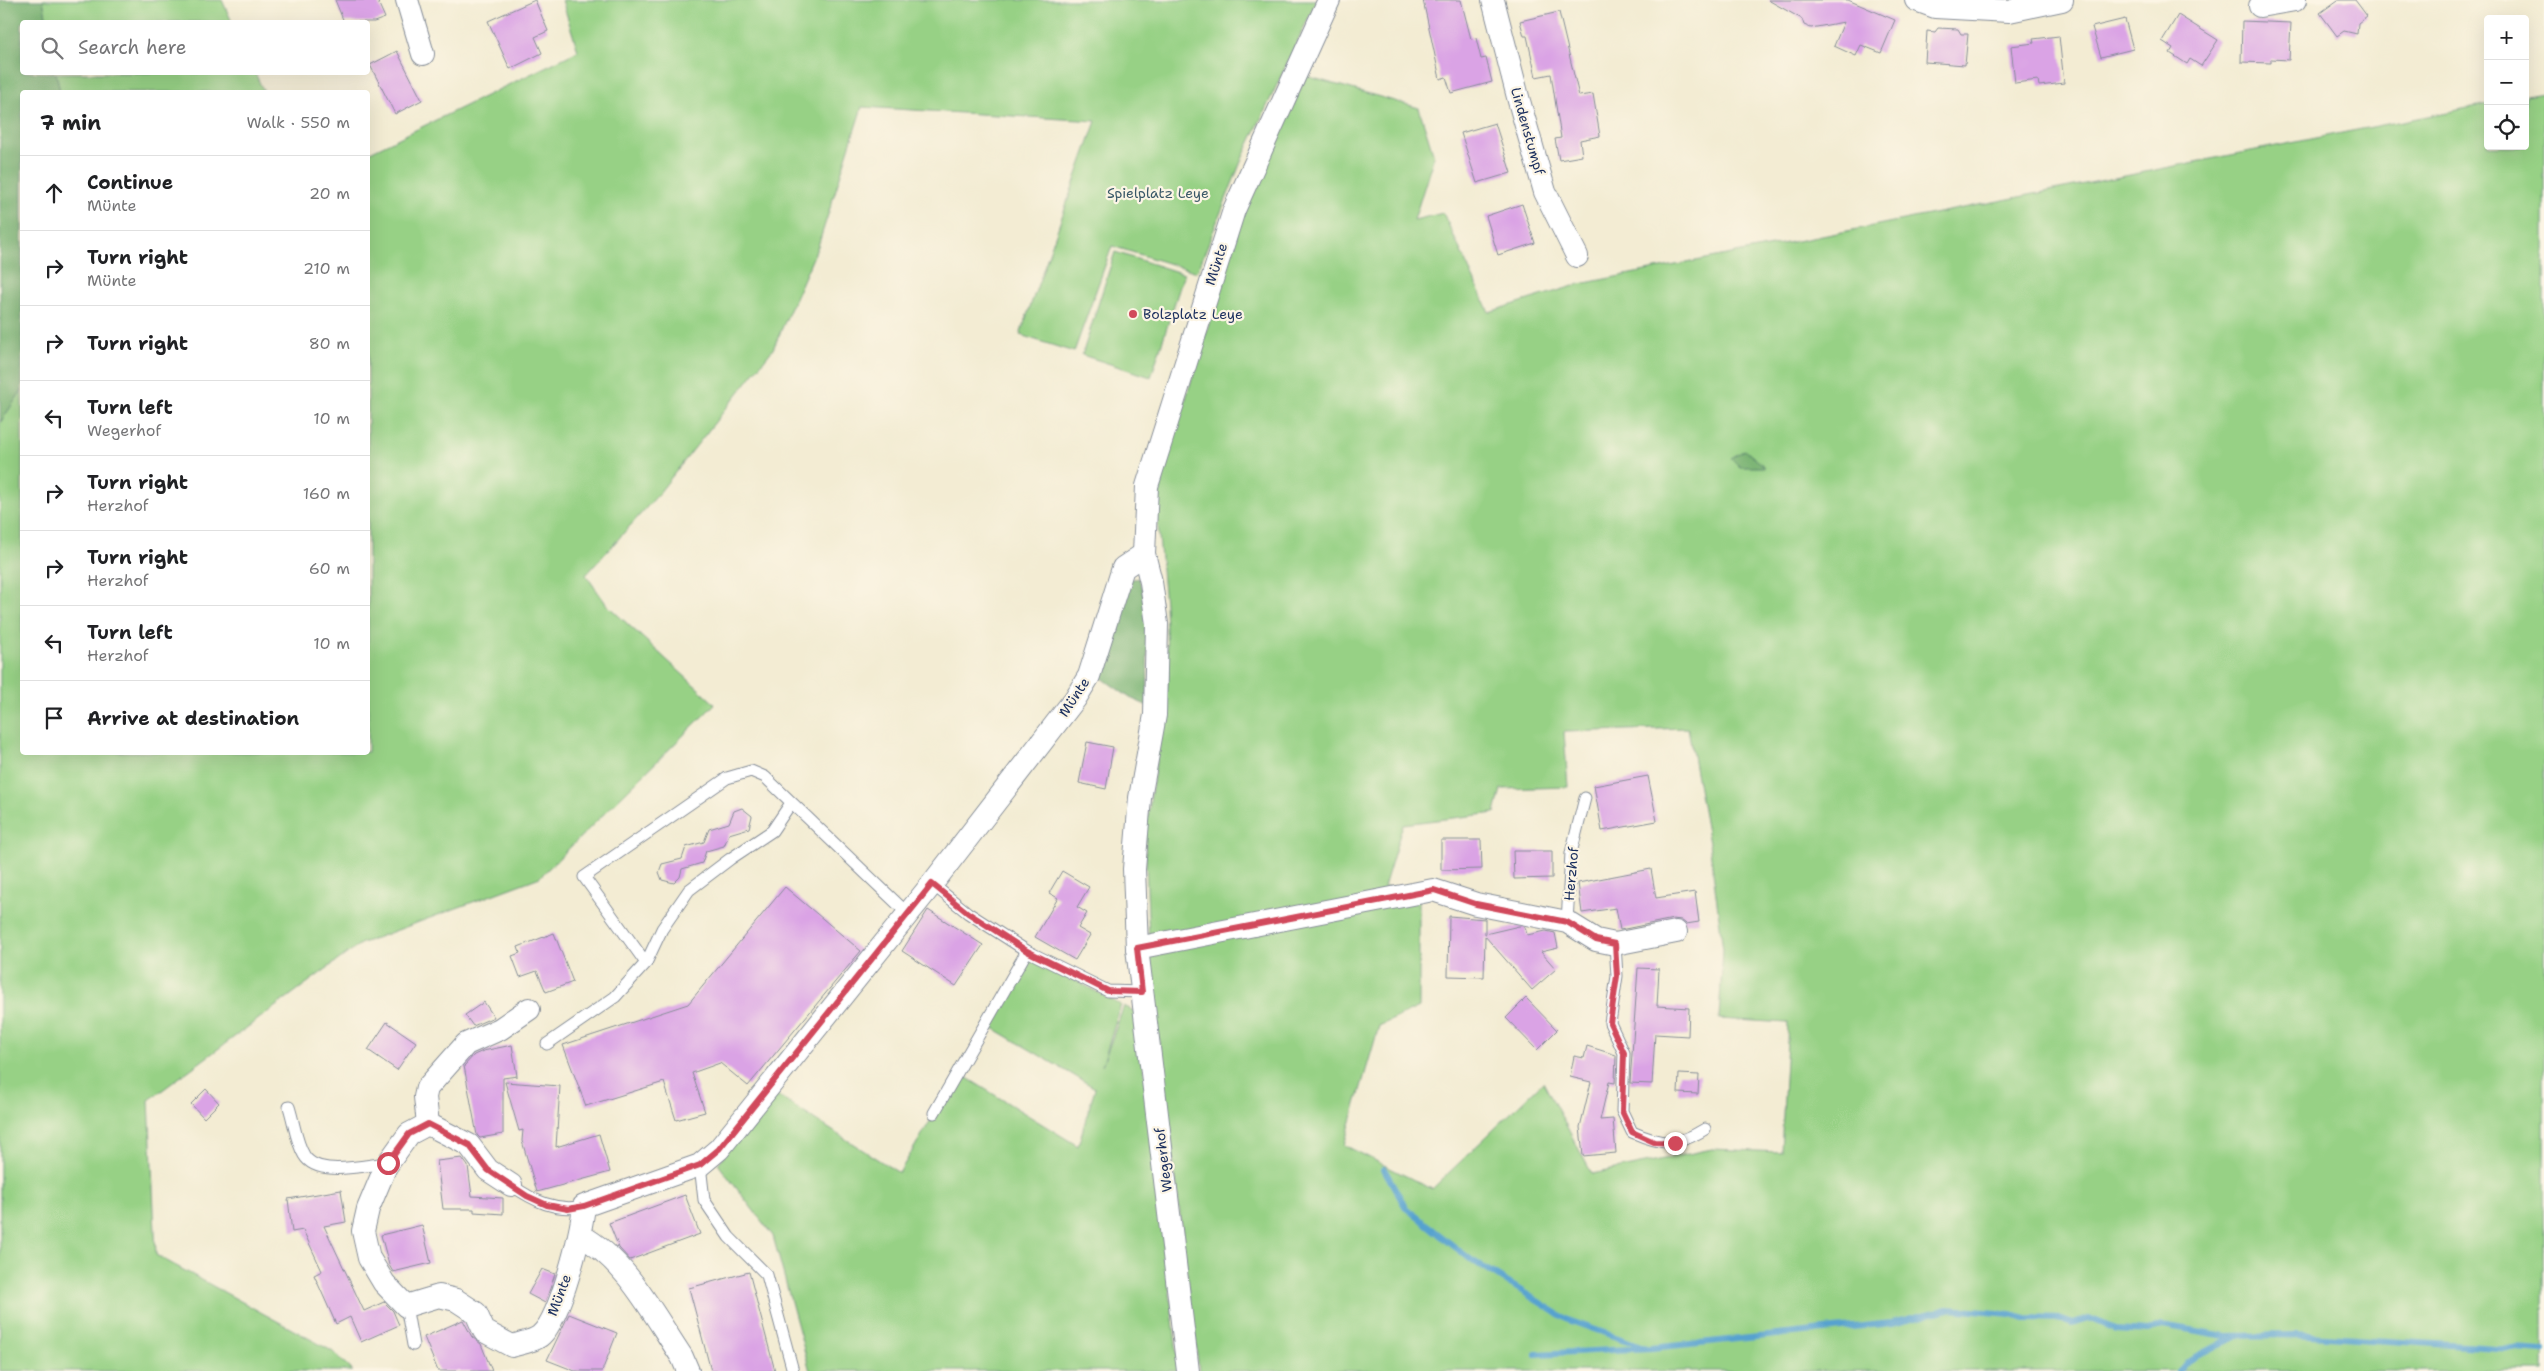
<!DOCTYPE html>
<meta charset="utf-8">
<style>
:root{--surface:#fff;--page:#f2f2f2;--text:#202124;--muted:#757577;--line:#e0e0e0}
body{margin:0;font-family:"Shantell Sans",sans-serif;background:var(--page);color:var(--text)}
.controls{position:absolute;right:15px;top:15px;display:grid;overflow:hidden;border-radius:5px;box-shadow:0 5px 20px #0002}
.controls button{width:45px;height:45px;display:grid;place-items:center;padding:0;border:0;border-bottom:1px solid var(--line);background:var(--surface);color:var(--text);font:25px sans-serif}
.stop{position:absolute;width:15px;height:15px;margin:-11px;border:4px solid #d1495b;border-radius:50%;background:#fff}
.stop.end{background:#d1495b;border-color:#fff;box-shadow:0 1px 5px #0008}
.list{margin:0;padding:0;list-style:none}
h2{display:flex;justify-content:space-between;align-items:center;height:65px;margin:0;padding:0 20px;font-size:21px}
h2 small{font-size:16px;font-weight:400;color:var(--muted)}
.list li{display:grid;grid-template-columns:32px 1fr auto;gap:15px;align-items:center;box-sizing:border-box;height:75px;padding:0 20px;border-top:1px solid var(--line)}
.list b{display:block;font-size:19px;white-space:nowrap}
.list p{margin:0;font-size:16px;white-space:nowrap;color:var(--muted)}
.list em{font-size:16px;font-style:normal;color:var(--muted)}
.icon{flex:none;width:28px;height:28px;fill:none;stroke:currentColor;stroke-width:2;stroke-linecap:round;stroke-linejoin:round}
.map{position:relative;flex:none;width:2544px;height:1371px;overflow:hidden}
.search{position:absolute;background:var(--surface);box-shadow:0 5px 20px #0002;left:20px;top:20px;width:350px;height:55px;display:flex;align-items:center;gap:12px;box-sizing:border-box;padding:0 18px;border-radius:5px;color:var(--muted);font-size:19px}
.panel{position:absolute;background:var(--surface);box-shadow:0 5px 20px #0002;left:20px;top:90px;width:350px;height:665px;border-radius:5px}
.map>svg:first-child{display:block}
.green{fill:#97d185;stroke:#598072;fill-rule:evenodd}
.forest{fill:#79b372;stroke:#4a7168}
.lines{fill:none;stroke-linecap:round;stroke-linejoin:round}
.stream{stroke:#57a2cf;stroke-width:6}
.building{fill:#daa3e5}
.lane-casing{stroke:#878e98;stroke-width:13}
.street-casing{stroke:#878e98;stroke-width:24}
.lane{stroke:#fff;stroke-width:11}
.street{stroke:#fff;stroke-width:22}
.route{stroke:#d1495b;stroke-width:6}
.poi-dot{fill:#d1495b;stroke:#fcf5e5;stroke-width:2}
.labels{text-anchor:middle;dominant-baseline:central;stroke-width:4.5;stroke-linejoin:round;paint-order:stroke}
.street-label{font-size:14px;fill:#1b2f5e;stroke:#fcf5e5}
.park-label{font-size:14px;fill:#3a5868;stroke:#fcf5e5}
.poi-label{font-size:14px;fill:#1b2f5e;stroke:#fcf5e5;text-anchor:start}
</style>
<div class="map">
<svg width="2544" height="1371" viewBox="0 0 2544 1371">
<rect width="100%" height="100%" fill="#fcf5e5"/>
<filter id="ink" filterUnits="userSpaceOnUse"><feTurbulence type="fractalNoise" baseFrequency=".02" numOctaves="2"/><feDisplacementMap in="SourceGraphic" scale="10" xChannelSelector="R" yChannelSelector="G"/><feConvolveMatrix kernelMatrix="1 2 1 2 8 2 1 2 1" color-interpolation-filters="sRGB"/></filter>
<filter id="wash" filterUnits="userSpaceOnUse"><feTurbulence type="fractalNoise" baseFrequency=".0096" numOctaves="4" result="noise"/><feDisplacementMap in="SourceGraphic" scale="20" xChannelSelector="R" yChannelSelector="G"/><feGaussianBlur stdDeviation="1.12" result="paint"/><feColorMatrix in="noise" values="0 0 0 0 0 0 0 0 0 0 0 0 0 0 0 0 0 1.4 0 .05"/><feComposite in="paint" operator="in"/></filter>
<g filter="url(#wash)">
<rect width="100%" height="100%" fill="#f3ecd3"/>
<!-- green -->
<g class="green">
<path d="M43 0H222L232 22H47Z"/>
<path d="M562 0H1317L1242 159 1197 272 1112 246 1074 352 1020 335 1096 121 862 107 818 246 773 349 655 498 586 575 607 605 715 704 540 877 360 944 149 1100 156 1255 332 1351 353 1371H0V423L22 390V752H368V153L578 51Z"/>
<path d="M56 73H255L264 92H60Z"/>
<path d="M1306 76 1419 108 1434 156 1414 220 1443 213 1489 312 1580 284 2488 104V146H2525V96L2544 93V1371H1199L1150 967 1145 836 1168 680 1165 604 1157 514 1164 469 1246 204ZM1688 728 1710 849 1723 949 1719 1019 1788 1023 1781 1152 1712 1149 1592 1174 1543 1082 1432 1189 1344 1145 1379 1026 1419 1007V888L1384 887 1403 824 1495 813 1501 789 1568 787 1564 732Z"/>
<path d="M1115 252 1184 274 1151 377 1082 355Z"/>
<path d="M1028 955 1121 1005 1102 1066 1124 1006 1138 1013 1179 1371H810L773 1236 718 1164 770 1091 899 1173 959 1073 1078 1146 1095 1088 988 1025Z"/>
</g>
<!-- forest -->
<g class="forest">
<path d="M0 0H43L47 22H22V72L56 73 60 92H22V390L0 423Z"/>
<path d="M1745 450 1765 467H1740L1731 458Z"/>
<path d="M1139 578 1147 607 1148 706 1130 698 1099 676 1124 580Z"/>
</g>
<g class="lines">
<!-- stream -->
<g class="stream">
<path d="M1384 1169 1406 1208 1470 1259 1568 1320 1644 1347"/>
<path d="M1536 1354 1651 1348 1892 1323 1948 1309 2011 1314 2026 1318 2062 1319 2073 1323 2089 1318 2116 1329 2148 1331 2162 1325 2226 1336 2295 1335 2544 1351"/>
<path d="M2178 1371 2188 1361 2235 1337"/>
</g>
</g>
<g id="blocks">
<!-- building -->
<g class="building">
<path d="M335 0H377L385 18 374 22H344Z"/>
<path d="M535 0 548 31 535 37 542 53 510 69 488 21Z"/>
<path d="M1423 0H1461L1471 39 1476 38 1481 59 1486 58 1492 82 1451 93 1446 77 1440 79Z"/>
<path d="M1768 0H1848L1895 20 1881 53 1861 45 1856 56 1834 46 1844 22 1811 28 1804 25 1802 19Z"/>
<path d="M2338 0H2355L2367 16 2358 23 2357 34 2344 31 2337 36 2320 13Z"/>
<path d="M1559 12 1579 96 1593 94 1600 136 1580 140 1582 156 1559 160 1555 139 1561 138 1551 74 1536 77 1527 36H1524L1520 21Z"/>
<path d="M2178 15 2218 40 2201 66 2190 59 2187 64 2170 53 2173 48 2162 41Z"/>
<path d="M2125 19 2133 49 2101 57 2092 27Z"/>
<path d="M2242 21 2291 23 2289 60 2271 59V63L2241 62Z"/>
<path d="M1938 28 1958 29 1961 34H1968L1965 65 1925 62 1927 31 1935 32Z"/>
<path d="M2059 36 2064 83 2039 86 2038 80 2015 83 2011 46 2034 43 2033 39Z"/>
<path d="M397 51 422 100 395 114 370 65Z"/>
<path d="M1495 123 1511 173 1477 183 1461 133Z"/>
<path d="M1522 204 1535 243 1498 255 1486 216Z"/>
<path d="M1087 742 1113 747 1106 789 1079 783Z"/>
<path d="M1648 776 1657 821 1602 831 1594 786Z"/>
<path d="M742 808 752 816 749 828 729 834 724 846 706 851 702 863 682 869 680 877 674 883 662 880 659 872 662 864 682 859 686 847 704 842 709 829 729 823 734 811Z"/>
<path d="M1441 840H1481L1482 869 1441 870Z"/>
<path d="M1513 851H1552V878L1514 879Z"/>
<path d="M1651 869 1656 898 1695 892 1699 922 1686 924 1681 920 1673 919 1620 930 1616 908 1582 913 1578 883Z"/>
<path d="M1062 871 1089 887 1077 907 1087 913 1078 928 1090 935 1075 960 1035 937 1058 898 1049 893Z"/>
<path d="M785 887 861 951 748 1086 720 1063 692 1073 705 1112 676 1120 664 1082 586 1106 563 1045 688 1004Z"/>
<path d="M928 910 983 945 956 986 902 951Z"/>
<path d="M1449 916 1485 919V934L1519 926 1525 927 1527 935 1546 931 1555 933 1558 948 1541 952 1556 969 1532 990 1485 936 1484 977 1448 976Z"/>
<path d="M554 933 573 982 546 992 537 971 520 977 512 956 520 953 518 947Z"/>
<path d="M1638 968 1659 969 1657 1006 1689 1008 1688 1036 1655 1034 1652 1084 1630 1083Z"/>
<path d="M1526 998 1557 1030 1537 1050 1506 1018Z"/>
<path d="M484 1002 494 1017 473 1026 465 1015Z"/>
<path d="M387 1022 416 1042 397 1070 368 1050Z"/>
<path d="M512 1045 517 1076 503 1078V1134L480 1138 477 1135 464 1066 474 1055 483 1051Z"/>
<path d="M1587 1046 1616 1055 1615 1083 1609 1082 1600 1120 1613 1119 1616 1153 1583 1156 1580 1127 1591 1082 1570 1077 1574 1056 1584 1058Z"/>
<path d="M1679 1074 1699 1075 1698 1094 1678 1093Z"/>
<path d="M505 1082 560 1086 556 1147 599 1134 610 1172 537 1192 522 1141 523 1130 519 1131Z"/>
<path d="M206 1089 219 1103 204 1118 191 1104Z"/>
<path d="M462 1158 468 1166 472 1196 503 1198V1214L474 1212V1209H443L437 1161Z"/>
<path d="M341 1190 346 1222 324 1226 364 1311 384 1302 393 1311 399 1325 361 1342 350 1317 336 1324 314 1275 322 1271 303 1230 292 1232 288 1199Z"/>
<path d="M685 1195 700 1234 630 1260 619 1248 609 1223Z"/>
<path d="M422 1225 431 1263 393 1272 389 1265 381 1235Z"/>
<path d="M542 1269 555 1274 545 1303 528 1294Z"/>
<path d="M749 1272 775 1371H711L689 1288Z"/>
<path d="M569 1314 617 1333 602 1371H575L547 1360Z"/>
<path d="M463 1320 472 1337 481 1344 492 1371H438L424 1337Z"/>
</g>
</g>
</g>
<g filter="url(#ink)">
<use href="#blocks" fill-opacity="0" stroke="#878e98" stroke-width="1"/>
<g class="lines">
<!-- lane casing -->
<g class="lane-casing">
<g id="lane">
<path d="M932 884 968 913 1027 951 934 1113"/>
<path d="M1567 922 1571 853 1585 798"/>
<path d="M1615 944 1617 976 1610 1023 1624 1053 1622 1111 1632 1132C1662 1145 1676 1147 1705 1129"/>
<path d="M1027 951 1108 991 1142 992"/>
<path d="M646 963 584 877 727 778 751 771 765 777 907 913"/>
<path d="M547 1044 615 997 646 963 662 929 689 890 730 859 772 831 791 803"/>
<path d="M289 1107C294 1122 296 1142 304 1155 317 1178 365 1165 388 1163"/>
<path d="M700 1165 704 1200 729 1237 767 1275 793 1371"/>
<path d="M511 1185C534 1201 556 1212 584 1206"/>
<path d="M406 1306 413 1345"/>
</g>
</g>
<!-- street casing -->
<g class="street-casing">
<g id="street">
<path d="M407 0 423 54"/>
<path d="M1493 0 1519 101 1545 192 1577 256"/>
<path d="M1916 0 1935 7 2009 11 2062 0"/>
<path d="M2260 6 2295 0"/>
<path d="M1137 948 1433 890 1476 904 1567 922 1596 940 1615 944 1676 932"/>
<path d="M428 1124 425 1097 427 1088 466 1044 500 1029 529 1009"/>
<path d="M511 1185 488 1170 469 1145 428 1124 409 1134 386 1166 368 1209 363 1231 369 1258 384 1283 406 1306 439 1296 456 1300 476 1313 484 1331 512 1346C520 1343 535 1341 541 1335 561 1317 581 1233 584 1206L700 1165 719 1149 932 884 1075 699 1089 676 1123 568 1144 554"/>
<path d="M580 1235C627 1261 653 1314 682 1357L688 1371"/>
<path d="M1188 1371 1137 948 1134 869 1140 798 1155 715 1157 624 1151 582 1144 554 1147 486 1234 210 1329 0"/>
</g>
</g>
<!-- lane -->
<use href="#lane" class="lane"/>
<!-- street -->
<use href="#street" class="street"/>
</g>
</g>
<g class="lines" filter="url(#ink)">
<!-- route -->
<path class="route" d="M388 1163 409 1134 428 1124 469 1145 488 1170 527 1196 547 1205 568 1209 584 1206 700 1165 719 1149 932 884 968 913 1027 951 1108 991 1142 992 1137 948 1434 890 1476 904 1567 922 1596 940 1615 944 1617 976 1610 1023 1624 1053 1622 1111 1632 1132 1654 1142 1675 1143"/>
</g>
<!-- markers -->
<circle class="poi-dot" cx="1133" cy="314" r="5"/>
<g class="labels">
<!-- street labels -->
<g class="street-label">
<text transform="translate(1528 131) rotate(74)">Lindenstumpf</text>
<text transform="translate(1216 264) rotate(-72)">Münte</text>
<text transform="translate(1074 697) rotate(-57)">Münte</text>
<text transform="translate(1571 874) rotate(-85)">Herzhof</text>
<text transform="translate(1163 1160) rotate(-97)">Wegerhof</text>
<text transform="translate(559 1295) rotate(-69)">Münte</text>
</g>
<!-- park labels -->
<g class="park-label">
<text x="1158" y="193">Spielplatz Leye</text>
</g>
<!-- poi labels -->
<g class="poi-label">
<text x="1143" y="314">Bolzplatz Leye</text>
</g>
</g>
</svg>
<div class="controls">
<button>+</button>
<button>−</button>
<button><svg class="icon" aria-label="locate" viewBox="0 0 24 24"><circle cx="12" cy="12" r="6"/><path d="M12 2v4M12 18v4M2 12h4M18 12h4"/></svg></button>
</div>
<div class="stop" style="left:388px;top:1163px"></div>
<div class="stop end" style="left:1675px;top:1143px"></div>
<div class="search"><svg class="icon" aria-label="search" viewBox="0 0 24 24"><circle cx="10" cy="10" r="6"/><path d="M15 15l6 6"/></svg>Search here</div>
<section class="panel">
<h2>7 min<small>Walk · 550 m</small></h2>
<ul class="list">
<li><svg class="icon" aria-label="ahead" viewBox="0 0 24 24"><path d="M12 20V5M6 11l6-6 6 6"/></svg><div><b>Continue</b><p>Münte</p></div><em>20 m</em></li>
<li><svg class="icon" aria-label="right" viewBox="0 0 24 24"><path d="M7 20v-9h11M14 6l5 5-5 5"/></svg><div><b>Turn right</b><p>Münte</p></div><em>210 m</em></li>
<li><svg class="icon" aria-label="right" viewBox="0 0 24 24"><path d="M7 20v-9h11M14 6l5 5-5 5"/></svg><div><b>Turn right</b></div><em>80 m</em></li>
<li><svg class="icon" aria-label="left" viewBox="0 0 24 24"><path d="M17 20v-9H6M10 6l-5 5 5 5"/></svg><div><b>Turn left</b><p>Wegerhof</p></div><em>10 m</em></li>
<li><svg class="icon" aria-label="right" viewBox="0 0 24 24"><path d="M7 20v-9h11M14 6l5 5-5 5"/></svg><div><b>Turn right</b><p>Herzhof</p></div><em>160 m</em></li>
<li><svg class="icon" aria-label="right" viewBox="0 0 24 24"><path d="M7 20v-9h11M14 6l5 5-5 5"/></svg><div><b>Turn right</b><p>Herzhof</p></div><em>60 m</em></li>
<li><svg class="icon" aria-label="left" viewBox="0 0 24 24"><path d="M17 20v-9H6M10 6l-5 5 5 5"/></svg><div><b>Turn left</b><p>Herzhof</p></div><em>10 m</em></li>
<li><svg class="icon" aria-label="arrive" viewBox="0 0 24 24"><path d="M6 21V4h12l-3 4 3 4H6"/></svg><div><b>Arrive at destination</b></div></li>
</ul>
</section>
</div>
